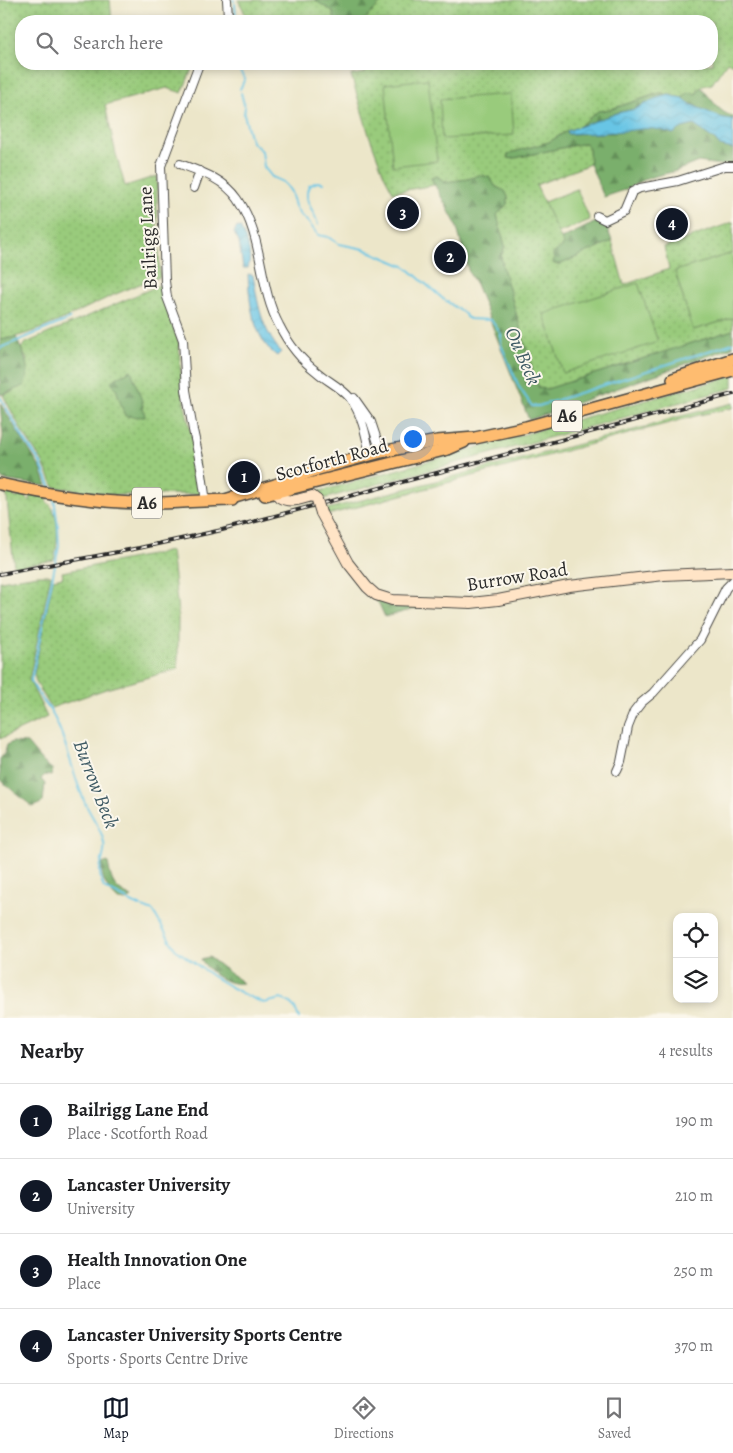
<!DOCTYPE html>
<meta charset="utf-8">
<style>
:root{--surface:#fff;--page:#f2f2f2;--text:#202124;--muted:#757577;--line:#e0e0e0;--accent:#111827}
body{margin:0;font-family:Alegreya,serif;background:var(--page);color:var(--text)}
.controls{position:absolute;right:15px;bottom:15px;display:grid;overflow:hidden;border-radius:10px;box-shadow:0 2px 8px #0003}
.controls button{width:45px;height:45px;display:grid;place-items:center;padding:0;border:0;border-bottom:1px solid var(--line);background:var(--surface);color:var(--text);font:25px sans-serif}
.you{position:absolute;left:412px;top:438px;width:18px;height:18px;margin:-12px;border:4px solid #fff;border-radius:50%;background:#1a73e8;box-shadow:0 0 0 8px #1a73e833}
.badge{display:grid;place-items:center;width:32px;height:32px;border-radius:50%;background:var(--accent);color:#fff;font-size:16px;font-weight:700}
.pin{position:absolute;translate:-50% -50%;border:2px solid #fff;box-shadow:0 1px 5px #0006}
.list{margin:0;padding:0;list-style:none}
h2{display:flex;justify-content:space-between;align-items:center;height:65px;margin:0;padding:0 20px;font-size:21px}
h2 small{font-size:16px;font-weight:400;color:var(--muted)}
.list li{display:grid;grid-template-columns:32px 1fr auto;gap:15px;align-items:center;box-sizing:border-box;height:75px;padding:0 20px;border-top:1px solid var(--line)}
.list b{display:block;font-size:19px;white-space:nowrap}
.list p{margin:0;font-size:16px;white-space:nowrap;color:var(--muted)}
.list em{font-size:16px;font-style:normal;color:var(--muted)}
.icon{flex:none;width:28px;height:28px;fill:none;stroke:currentColor;stroke-width:2;stroke-linecap:round;stroke-linejoin:round}
.map{position:relative;flex:none;width:733px;height:1018px;overflow:hidden}
.search{position:absolute;background:var(--surface);box-shadow:0 2px 8px #0003;left:15px;right:15px;top:15px;height:55px;display:flex;align-items:center;gap:12px;box-sizing:border-box;padding:0 18px;border-radius:20px;color:var(--muted);font-size:19px}
.sheet{height:365px;background:var(--surface)}
nav{display:flex;justify-content:space-around;align-items:center;box-sizing:border-box;height:70px;border-top:1px solid var(--line);background:var(--surface);font-size:14px;color:var(--muted)}
nav a{display:grid;justify-items:center;gap:2px}
nav .on{color:var(--accent)}
.map>svg:first-child{display:block}
.grass{fill:url(#grass-dots);stroke:#627b54}
.forest{fill:url(#forest-firs);stroke:#526d4c}
.pitch{fill:#99cb7c;stroke:#627b54}
.water{fill:url(#water-waves);stroke:#497888}
.lines{fill:none;stroke-linecap:round;stroke-linejoin:round}
.stream{stroke:#67c5e5;stroke-width:2}
.street-casing{stroke:#484743;stroke-width:10}
.secondary-casing{stroke:#484743;stroke-width:12}
.primary-casing{stroke:#484743;stroke-width:14}
.street{stroke:#fff;stroke-width:8}
.secondary{stroke:#ffe4c6;stroke-width:10}
.primary{stroke:#febc70;stroke-width:11}
.rail-casing{stroke:#2b2b2b;stroke-width:4}
.rail{stroke:#fbf7ec;stroke-width:2;stroke-dasharray:5.5;stroke-linecap:butt}
.secondary-bridge-casing{stroke:#484743;stroke-width:12;stroke-linecap:butt}
.secondary-bridge{stroke:#ffe4c6;stroke-width:10}
.labels{text-anchor:middle;dominant-baseline:central;stroke-width:4;stroke-linejoin:round;paint-order:stroke}
.shield{fill:#fbf7ec;stroke:#696865;stroke-width:1}
.shield-label{font-size:18px;font-weight:bold;fill:#2b2b2b}
.street-label{font-size:19px;fill:#2b2b2b;stroke:#fbf7ec}
.water-label{font-size:20px;font-style:italic;fill:#3d5963;stroke:#fbf7ec}
</style>
<div class="map">
<svg width="733" height="1018" viewBox="0 0 733 1018">
<defs>
<pattern id="grass-dots" width="8" height="8" patternUnits="userSpaceOnUse" patternTransform="scale(1.25)"><rect width="8" height="8" fill="#99cb7c"/><path d="M2 2h.1M6 6h.1" fill="none" stroke="#84ae6b" stroke-width="1.8" stroke-linecap="round"/></pattern>
<pattern id="forest-firs" width="22" height="20" patternUnits="userSpaceOnUse" patternTransform="scale(1.25)"><rect width="22" height="20" fill="#7aaf6c"/><path d="M5 1l3.5 6h-7zM16 11l3.5 6h-7z" fill="#648f59"/></pattern>
<pattern id="water-waves" width="16" height="10" patternUnits="userSpaceOnUse" patternTransform="scale(1.25)"><rect width="16" height="10" fill="#67c5e5"/><path d="M0 5q4-4 8 0t8 0" fill="none" stroke="#5aa9c5"/></pattern>
</defs>
<rect width="100%" height="100%" fill="#fbf7ec"/>
<filter id="ink" filterUnits="userSpaceOnUse"><feTurbulence type="fractalNoise" baseFrequency=".02" numOctaves="2"/><feDisplacementMap in="SourceGraphic" scale="10" xChannelSelector="R" yChannelSelector="G"/><feConvolveMatrix kernelMatrix="1 2 1 2 8 2 1 2 1" color-interpolation-filters="sRGB"/></filter>
<filter id="wash" filterUnits="userSpaceOnUse"><feTurbulence type="fractalNoise" baseFrequency=".0096" numOctaves="4" result="noise"/><feDisplacementMap in="SourceGraphic" scale="20" xChannelSelector="R" yChannelSelector="G"/><feGaussianBlur stdDeviation="1.12" result="paint"/><feColorMatrix in="noise" values="0 0 0 0 0 0 0 0 0 0 0 0 0 0 0 0 0 1.4 0 .05"/><feComposite in="paint" operator="in"/></filter>
<g filter="url(#wash)">
<rect width="100%" height="100%" fill="#ece6c9"/>
<!-- grass -->
<g class="grass">
<path d="M0 0H110L112 21H21V64H194L182 93 167 88 105 105 116 154 125 186 157 176V226L155 227V231L158 232 160 277C147 282 135 285 123 291 82 308 44 333 0 340Z"/>
<path d="M238 0H315L333 12 335 21H256L251 17 245 15 243 9Z"/>
<path d="M375 0H733V65L727 62 712 84C704 85 699 87 696 94L689 93 682 98 660 93 611 109 598 111 580 126 567 131 549 142 510 153 507 156 510 159 585 143 589 148 590 164 536 185 564 245 554 264H561L612 241 624 285 669 269 664 247 733 222V253L675 271 693 330 733 318V330L547 389 539 388 535 379 503 268 501 256 505 246 497 215 507 204 508 197 504 191 496 187 489 177 479 175 468 179 445 182 437 176 431 178 435 185 393 192 384 175 369 135 351 75 365 73V64H712V21H363Z"/>
<path d="M162 284 170 319 179 343 182 392 198 465 194 470 190 471 191 475 197 474 201 477 202 491 200 494H196L113 495 54 487 42 461 23 433 3 395 13 391 27 360 21 348 26 343Z"/>
<path d="M733 376V388L323 499 317 492Z"/>
<path d="M733 403V408L699 415 324 516 323 510 649 426 673 418Z"/>
<path d="M6 490 14 492V497L18 498V493L24 494 28 500 31 501 29 494 48 497 46 501C61 512 58 543 54 560L14 567Z"/>
<path d="M171 551 178 611V669L106 689 51 708 36 682 34 674 53 579 63 577 62 572Z"/>
<path d="M38 575H51L29 680 47 717 0 739V581Z"/>
</g>
<!-- forest -->
<g class="forest">
<path d="M315 0H384L363 21H335L333 12Z"/>
<path d="M701 87C710 97 720 114 733 116V119C720 121 692 105 682 98L689 92 696 94Z"/>
<path d="M660 93 669 95 657 98 635 109 617 113 589 124 580 126 598 111 611 109Z"/>
<path d="M694 125 715 140 720 146 733 149V164L721 165 698 162 676 171 648 178 622 191 604 197 590 164 589 148 585 143 510 159 507 156 510 153 549 142 567 131 569 134C583 133 598 134 612 132 636 130 649 124 673 133L682 128Z"/>
<path d="M479 175 489 177 496 187 505 191 508 197 507 204 497 215 505 246 501 256 503 268 535 379 539 388 547 389 733 330V347L529 420 476 284 469 273 456 224 431 178 437 176 445 182 468 179Z"/>
<path d="M596 222H605L612 241 561 264H554L553 254 564 245 561 239Z"/>
<path d="M16 337C23 354 32 367 24 386L0 395V340Z"/>
<path d="M131 370 142 401 145 417 125 416 116 389 111 381Z"/>
<path d="M0 403 41 469 47 486 3 480 0 476V450L3 436Z"/>
<path d="M372 597 425 606 385 617 379 604Z"/>
<path d="M12 742 27 743 43 762 53 770 51 776 45 775 41 779 45 784 43 802 33 807 0 780V759L4 754 7 745Z"/>
<path d="M108 862C111 882 114 889 132 897L126 901 118 900C108 890 100 879 102 864Z"/>
<path d="M209 957 243 983C227 986 208 972 201 959Z"/>
</g>
<!-- pitch -->
<g class="pitch">
<path d="M428 79 437 161 393 166 385 84Z"/>
<path d="M511 94 514 135 442 139 440 99Z"/>
<path d="M577 189 590 220 558 233 544 202Z"/>
<path d="M733 253V318L693 330 675 271Z"/>
<path d="M638 283 658 342 563 373 544 314Z"/>
</g>
<!-- water -->
<g class="water">
<path d="M669 95 682 98 690 104 720 117 729 119H733V149L720 146 715 140 694 125 682 128 673 134C649 124 636 131 612 132 597 134 583 133 568 134L567 131 617 113 635 109 657 98Z"/>
<path d="M240 227C246 239 253 254 248 268H243L239 242 234 233 236 228Z"/>
<path d="M248 274 253 275C258 304 261 328 281 352L277 356C253 338 249 302 248 274Z"/>
</g>
<g class="lines">
<!-- stream -->
<g class="stream">
<path d="M233 0 234 1"/>
<path d="M235 4 236 21"/>
<path d="M235 64 245 79 240 89"/>
<path d="M241 93 245 108 244 114 249 133 252 142 262 151 264 167 272 177 283 182 287 186 291 192 295 206 300 215 308 222 318 235 328 237 339 244 364 249 406 267 442 298 465 314 466 317 470 319 491 320 501 334V345L519 387 532 406H539L733 343"/>
<path d="M318 225C315 211 302 201 309 186L317 182 323 183"/>
<path d="M0 348 70 319"/>
<path d="M0 397 24 439 40 462 52 491"/>
<path d="M54 498 58 526 59 546 31 680C36 695 49 705 55 719 68 745 72 772 83 798 88 813 102 828 104 843 106 852 101 861 100 869 99 875 102 882 104 888L137 905 153 911 175 949 214 977 243 994 264 1003 281 999 289 1002 295 1008 299 1018"/>
</g>
</g>
</g>
<g filter="url(#ink)">
<g class="lines">
<!-- street casing -->
<g class="street-casing">
<g id="street">
<path d="M226 21 228 17 227 0"/>
<path d="M199 64 161 166 165 281 167 297 183 340 186 390 193 430 201 467 206 502"/>
<path d="M180 164C202 172 224 179 238 199 264 237 258 286 279 325 288 343 301 360 317 372 327 381 341 387 350 398 362 414 366 435 370 455"/>
<path d="M194 188 200 171"/>
<path d="M597 216 605 220 624 211 632 192 640 188 678 181 725 166H733"/>
<path d="M354 398 371 422 381 452"/>
<path d="M617 771 621 762 628 727 634 712 641 703 653 693 700 640 726 588 733 581"/>
</g>
</g>
<!-- secondary casing -->
<g class="secondary-casing">
<g id="secondary">
<path d="M278 492 279 497C290 504 300 499 312 496L317 500"/>
<path d="M321 513 348 563 367 587 376 595 392 600 471 603 498 600 569 586 664 575 733 572"/>
</g>
</g>
<!-- primary casing -->
<g class="primary-casing">
<g id="primary">
<path d="M673 379 733 359"/>
<path d="M0 484C45 494 94 502 140 503 171 504 201 500 232 500"/>
<path d="M265 495 448 449 464 442"/>
<path d="M225 500 275 485 315 470 381 452 437 441 475 438 526 427 733 370"/>
</g>
</g>
<!-- street -->
<use href="#street" class="street"/>
<!-- secondary -->
<use href="#secondary" class="secondary"/>
<!-- primary -->
<use href="#primary" class="primary"/>
<!-- rail casing -->
<g class="rail-casing">
<path id="rail" d="M0 574 139 548 222 530 733 394"/>
</g>
<!-- rail -->
<use href="#rail" class="rail"/>
<!-- secondary-bridge casing -->
<g class="secondary-bridge-casing">
<path id="secondary-bridge" d="M317 500 321 513"/>
</g>
<!-- secondary-bridge -->
<use href="#secondary-bridge" class="secondary-bridge"/>
</g>
</g>
<g class="labels">
<!-- shield labels -->
<g class="shield">
<rect x="552" y="400.5" width="30" height="31" rx="4"/>
<rect x="132" y="487.5" width="30" height="31" rx="4"/>
</g>
<g class="shield-label">
<text x="567" y="416">A6</text>
<text x="147" y="503">A6</text>
</g>
<!-- street labels -->
<g class="street-label">
<text transform="translate(148 238) rotate(-93)">Bailrigg Lane</text>
<text transform="translate(332 460) rotate(-15)">Scotforth Road</text>
<text transform="translate(517 577) rotate(-9)">Burrow Road</text>
</g>
<!-- water labels -->
<g class="water-label">
<text transform="translate(523 356) rotate(66)">Ou Beck</text>
<text transform="translate(96 784) rotate(69)">Burrow Beck</text>
</g>
</g>
</svg>
<div class="controls">
<button><svg class="icon" aria-label="locate" viewBox="0 0 24 24"><circle cx="12" cy="12" r="6"/><path d="M12 2v4M12 18v4M2 12h4M18 12h4"/></svg></button>
<button><svg class="icon" aria-label="layers" viewBox="0 0 24 24"><path d="M12 4l9 5-9 5-9-5zM3 14l9 5 9-5"/></svg></button>
</div>
<div class="you"></div>
<div class="pin badge" style="left:244px;top:477px">1</div>
<div class="pin badge" style="left:450px;top:257px">2</div>
<div class="pin badge" style="left:403px;top:213px">3</div>
<div class="pin badge" style="left:672px;top:224px">4</div>
<div class="search"><svg class="icon" aria-label="search" viewBox="0 0 24 24"><circle cx="10" cy="10" r="6"/><path d="M15 15l6 6"/></svg>Search here</div>
</div>
<section class="sheet">
<h2>Nearby<small>4 results</small></h2>
<ul class="list">
<li><span class="badge">1</span><div><b>Bailrigg Lane End</b><p>Place · Scotforth Road</p></div><em>190 m</em></li>
<li><span class="badge">2</span><div><b>Lancaster University</b><p>University</p></div><em>210 m</em></li>
<li><span class="badge">3</span><div><b>Health Innovation One</b><p>Place</p></div><em>250 m</em></li>
<li><span class="badge">4</span><div><b>Lancaster University Sports Centre</b><p>Sports · Sports Centre Drive</p></div><em>370 m</em></li>
</ul>
</section>
<nav>
<a class="on"><svg class="icon" aria-label="map" viewBox="0 0 24 24"><path d="M3 6l6-2 6 2 6-2v14l-6 2-6-2-6 2zM9 4v14M15 6v14"/></svg>Map</a>
<a><svg class="icon" aria-label="directions" viewBox="0 0 24 24"><path d="M12 3l9 9-9 9-9-9zM9 14v-3h6M13 9l2 2-2 2"/></svg>Directions</a>
<a><svg class="icon" aria-label="saved" viewBox="0 0 24 24"><path d="M7 4h10v16l-5-4-5 4z"/></svg>Saved</a>
</nav>
